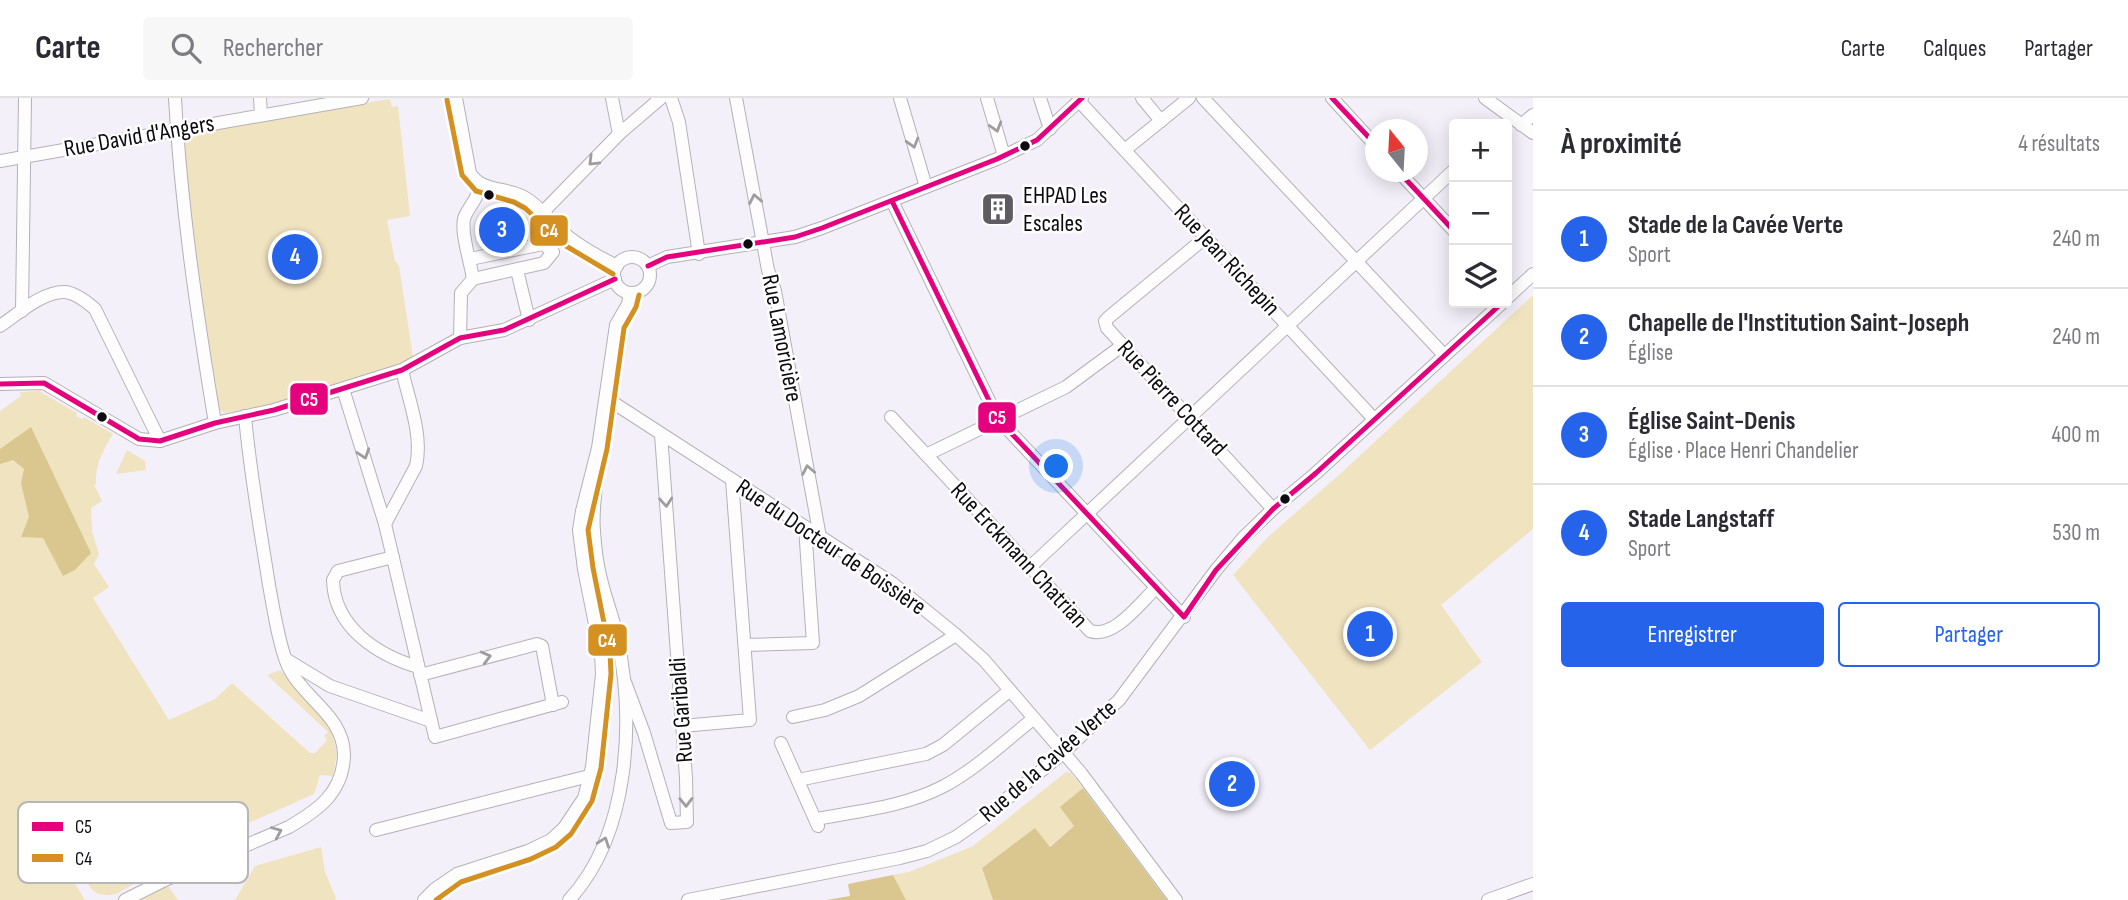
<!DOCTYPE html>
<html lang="fr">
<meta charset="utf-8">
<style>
:root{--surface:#fff;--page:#f7f7f7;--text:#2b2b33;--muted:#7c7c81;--line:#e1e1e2;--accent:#2563eb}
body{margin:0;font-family:"Sofia Sans Condensed",sans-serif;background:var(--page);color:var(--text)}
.controls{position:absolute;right:21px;top:21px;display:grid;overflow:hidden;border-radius:7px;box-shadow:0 4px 18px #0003}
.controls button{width:63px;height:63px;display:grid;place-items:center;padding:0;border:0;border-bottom:2px solid var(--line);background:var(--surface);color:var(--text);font:35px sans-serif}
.compass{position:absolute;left:1365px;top:21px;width:63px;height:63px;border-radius:50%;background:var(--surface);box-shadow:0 4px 18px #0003;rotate:342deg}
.you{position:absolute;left:1057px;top:369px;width:24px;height:24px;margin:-18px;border:5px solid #fff;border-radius:50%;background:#1a73e8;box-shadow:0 0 0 10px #1a73e833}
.badge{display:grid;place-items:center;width:46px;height:46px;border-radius:50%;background:var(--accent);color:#fff;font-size:23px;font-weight:700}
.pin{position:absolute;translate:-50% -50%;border:4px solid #fff;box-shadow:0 2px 7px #0006}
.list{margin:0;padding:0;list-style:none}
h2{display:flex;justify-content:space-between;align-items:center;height:91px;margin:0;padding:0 28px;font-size:30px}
h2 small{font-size:23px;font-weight:400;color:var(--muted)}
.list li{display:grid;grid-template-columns:46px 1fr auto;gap:21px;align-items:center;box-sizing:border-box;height:98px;padding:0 28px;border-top:2px solid var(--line)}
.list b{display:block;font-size:26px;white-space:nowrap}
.list p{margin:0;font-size:23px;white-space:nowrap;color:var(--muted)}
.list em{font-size:23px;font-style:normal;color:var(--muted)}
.actions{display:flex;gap:14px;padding:21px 28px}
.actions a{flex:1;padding:16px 0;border:2px solid var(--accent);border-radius:7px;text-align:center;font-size:24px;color:var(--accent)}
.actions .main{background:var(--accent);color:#fff}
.icon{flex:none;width:38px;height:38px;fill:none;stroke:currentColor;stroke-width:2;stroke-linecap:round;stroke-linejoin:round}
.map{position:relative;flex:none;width:1533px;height:802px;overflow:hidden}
header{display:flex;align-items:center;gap:42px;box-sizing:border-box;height:98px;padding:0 35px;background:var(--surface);border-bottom:2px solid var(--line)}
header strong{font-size:33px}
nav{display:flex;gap:38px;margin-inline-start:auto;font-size:24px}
.search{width:490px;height:63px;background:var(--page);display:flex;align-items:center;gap:18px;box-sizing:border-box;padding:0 24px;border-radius:7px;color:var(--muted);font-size:26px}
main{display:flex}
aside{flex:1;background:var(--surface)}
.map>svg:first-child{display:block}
.green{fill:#f0e3c0}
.forest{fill:#dac790}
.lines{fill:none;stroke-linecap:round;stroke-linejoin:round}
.minor-casing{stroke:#b3b1b8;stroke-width:14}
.minor{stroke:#fdfdfe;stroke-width:12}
.bus-1-casing{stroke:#fff;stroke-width:10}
.bus-2-casing{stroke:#fff;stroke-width:10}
.bus-1{stroke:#e5007d;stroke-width:5}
.bus-2{stroke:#d49020;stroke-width:5}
.oneway{stroke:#9d9c9f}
.bus-dot{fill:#0d0b11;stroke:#fff;stroke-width:2.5}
.labels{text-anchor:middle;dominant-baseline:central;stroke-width:5;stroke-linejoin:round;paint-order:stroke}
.street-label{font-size:24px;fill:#0d0b11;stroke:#fff}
.poi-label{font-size:24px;fill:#0d0b11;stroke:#fff;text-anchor:start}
.key{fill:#fff;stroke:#b6b6b8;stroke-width:2}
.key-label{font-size:19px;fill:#0d0b11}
.line-badge{stroke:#fff;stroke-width:2.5}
.badge-label{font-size:19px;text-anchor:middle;font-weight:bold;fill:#fff}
</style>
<header>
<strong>Carte</strong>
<div class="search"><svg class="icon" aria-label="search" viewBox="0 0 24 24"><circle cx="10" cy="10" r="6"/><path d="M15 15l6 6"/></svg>Rechercher</div>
<nav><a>Carte</a><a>Calques</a><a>Partager</a></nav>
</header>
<main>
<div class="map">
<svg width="1533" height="802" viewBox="0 0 1533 802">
<rect width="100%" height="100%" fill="#f3f0fa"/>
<!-- green -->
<g class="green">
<path d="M390 1 392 9 398 8 410 118 387 122 395 163 399 168 413 259 378 275 269 307 224 315 219 311C204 221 186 130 183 39L187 34Z"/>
<path d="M1533 197V431L1441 507 1482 564 1370 652 1233 477 1268 439 1340 376Z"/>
<path d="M39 293 77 315 76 318 82 321 84 319 113 336C103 353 95 366 96 386L94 387 102 403 91 410 92 433 99 456 94 466 109 489 93 500 169 622 215 601 232 585 310 655H315L327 642 324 638 328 634 267 577 280 572 331 628 337 655 333 678 320 677 314 696 204 745 116 796C93 800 91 791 80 773L71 779 85 802H0V313L21 298 20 294Z"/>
<path d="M127 352 145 363 146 372 116 376Z"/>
<path d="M1066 674 1071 675 1083 690 1061 709 1074 728 1049 749 1035 731 982 770 993 802H906L893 777 909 774 973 748Z"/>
<path d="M321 749 325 774 336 800 335 802H235L255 768Z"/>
<path d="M168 788 178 802H140Z"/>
</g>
<!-- forest -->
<g class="forest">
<path d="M31 329 91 455 75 472 63 478 43 440 21 439 29 419 21 385 24 371 13 362 0 366V351Z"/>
<path d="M1083 690 1167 802H993L982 770 1035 730 1050 749 1074 728 1060 709Z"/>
<path d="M893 777 906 802H826L850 798 848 786Z"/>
</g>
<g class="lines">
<!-- minor casing -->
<g class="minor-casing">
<g id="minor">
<path d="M175 0C181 109 197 217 215 325"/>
<path d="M260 0 261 17"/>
<path d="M456 0 470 75C481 94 506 89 524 99 540 108 551 124 565 136 580 149 599 159 617 168"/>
<path d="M612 0 619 36"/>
<path d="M671 0 679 24 699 156"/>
<path d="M736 0 768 172 775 193 820 439"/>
<path d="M900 0 926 89"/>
<path d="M987 0 1004 58"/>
<path d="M1040 0 1050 31"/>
<path d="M1142 0 1161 23"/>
<path d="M1203 0 1444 257"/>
<path d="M1332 0 1376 48"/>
<path d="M1485 0 1533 35"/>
<path d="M1079 3 1374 321"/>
<path d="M1521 27 1533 17"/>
<path d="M1126 51 1189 0"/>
<path d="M0 63 362 0"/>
<path d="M1399 74 1454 133"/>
<path d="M892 103 998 321 1184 519"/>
<path d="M543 114 619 36 661 0"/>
<path d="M1206 139 1109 219 1105 223 1107 230 1273 411"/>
<circle cx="632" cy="177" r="18"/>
<path d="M470 161 543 146 553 154 544 165 473 181"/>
<path d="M648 168 667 159 795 139 822 130 997 61 1037 42 1082 0"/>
<path d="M517 172 529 222"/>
<path d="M473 181C471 165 459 131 465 118 470 107 478 100 481 87"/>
<path d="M1507 200 1533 176"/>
<path d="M22 213 25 0"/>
<path d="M0 228C18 216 43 193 65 194 76 195 87 204 95 211L160 343"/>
<path d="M460 240 461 195 473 181"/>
<path d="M0 286 44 285 139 341 160 343 215 325 274 312 402 272 460 240 504 232 615 181"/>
<path d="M343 291 385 426 435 639 562 604"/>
<path d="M606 300 892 485 956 537 984 562 1081 675 1176 802"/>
<path d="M891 319 1090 533C1114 541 1140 505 1156 490"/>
<path d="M926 357 1066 289 1123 247"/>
<path d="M385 426 416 368C423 337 409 303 402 272"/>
<path d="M393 459 338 473 333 482C334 529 377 557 418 569"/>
<path d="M1030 469 1454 72"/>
<path d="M745 547 813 545 805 429"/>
<path d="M287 562 330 588 431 623"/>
<path d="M420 577 537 546 542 548 553 607"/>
<path d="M625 584 644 635 671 725 687 724 686 680 661 336"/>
<path d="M793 619 825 612 859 598 956 537"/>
<path d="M682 628 750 622 732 382"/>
<path d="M781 645 818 728"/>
<path d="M798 682 926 656 943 647 1009 593"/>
<path d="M816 721C858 713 903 709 942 689 975 672 1004 644 1033 621"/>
<path d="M376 732 593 677"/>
<path d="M125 802 165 782 289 729C318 712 343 695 344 657 344 620 308 603 291 574 280 556 273 508 269 487 260 430 250 375 245 318"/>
<path d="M424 802 435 791 457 776 528 753 551 742 564 730 584 700 592 669 602 576 601 556 584 471 579 432 582 413 598 350 616 227 628 206 630 195"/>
<path d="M569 802C630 736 635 621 617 538 613 518 605 500 601 481 597 466 595 449 594 433 592 415 596 394 597 375"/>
<path d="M688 802 900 760 927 753 956 739 983 720 1063 655 1119 602 1216 472 1243 440 1273 411 1316 375 1502 205"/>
<path d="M1488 802 1533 786"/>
</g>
</g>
<!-- minor -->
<use href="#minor" class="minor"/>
<!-- bus-1 casing -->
<g class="bus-1-casing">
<g id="bus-1">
<path d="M1332 0 1376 47"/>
<path d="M1399 74 1454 133"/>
<path d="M892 103 998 321 1184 519 1216 472 1273 411 1316 375 1502 205"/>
<path d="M648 168 667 159 795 139 822 130 997 61 1037 42 1082 0"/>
<path d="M0 286 44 285 139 341 160 343 215 325 274 312 402 272 460 240 504 232 615 181"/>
</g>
</g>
<!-- bus-2 casing -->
<g class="bus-2-casing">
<g id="bus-2">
<path d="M447 2 462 77 476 93 514 104 525 110 566 148 613 176"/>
<path d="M436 802 461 784 531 761 556 749 571 736 592 703 601 670 611 576 610 555 593 470 588 432 607 351 624 230 636 209 639 197"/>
</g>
</g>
<!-- bus-1 -->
<use href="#bus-1" class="bus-1"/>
<!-- bus-2 -->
<use href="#bus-2" class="bus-2"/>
</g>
<!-- one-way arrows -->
<defs><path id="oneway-chevron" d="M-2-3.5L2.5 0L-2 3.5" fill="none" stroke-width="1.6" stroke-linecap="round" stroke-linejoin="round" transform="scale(1.75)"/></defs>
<g class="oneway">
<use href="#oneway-chevron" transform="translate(996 29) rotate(73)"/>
<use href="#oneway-chevron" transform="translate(913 45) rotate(74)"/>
<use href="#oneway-chevron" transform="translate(593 63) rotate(135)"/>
<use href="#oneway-chevron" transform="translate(755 101) rotate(-101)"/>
<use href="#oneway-chevron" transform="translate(364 356) rotate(72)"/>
<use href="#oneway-chevron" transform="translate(808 372) rotate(-101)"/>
<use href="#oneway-chevron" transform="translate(666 404) rotate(86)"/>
<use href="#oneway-chevron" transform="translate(486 559) rotate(-15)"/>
<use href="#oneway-chevron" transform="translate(686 704) rotate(89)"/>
<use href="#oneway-chevron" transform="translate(277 734) rotate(-23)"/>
<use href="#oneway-chevron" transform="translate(604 744) rotate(-70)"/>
</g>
<!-- icons -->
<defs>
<g id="building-square" transform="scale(1.75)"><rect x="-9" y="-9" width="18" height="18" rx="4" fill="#5e5b63" stroke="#fff"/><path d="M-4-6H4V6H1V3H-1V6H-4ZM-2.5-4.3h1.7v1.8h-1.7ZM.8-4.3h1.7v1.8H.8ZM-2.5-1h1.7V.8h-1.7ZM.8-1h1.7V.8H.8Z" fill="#fff"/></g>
</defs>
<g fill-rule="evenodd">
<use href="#building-square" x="998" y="111"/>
</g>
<!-- markers -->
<g class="bus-dot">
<circle cx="1025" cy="48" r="6"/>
<circle cx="489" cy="97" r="6"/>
<circle cx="748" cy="146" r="6"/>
<circle cx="102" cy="319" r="6"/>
<circle cx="1285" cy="401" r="6"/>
</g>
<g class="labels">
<!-- street labels -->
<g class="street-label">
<text transform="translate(139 38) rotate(-10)">Rue David d'Angers</text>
<text transform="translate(1227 162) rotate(47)">Rue Jean Richepin</text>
<text transform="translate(782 240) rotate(79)">Rue Lamoricière</text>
<text transform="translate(1172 300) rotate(47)">Rue Pierre Cottard</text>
<text transform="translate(831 449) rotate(34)">Rue du Docteur de Boissière</text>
<text transform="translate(1019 457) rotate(47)">Rue Erckmann Chatrian</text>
<text transform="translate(681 612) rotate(-94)">Rue Garibaldi</text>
<text transform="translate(1048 663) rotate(-41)">Rue de la Cavée Verte</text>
</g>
<!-- poi labels -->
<g class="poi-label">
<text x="1023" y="97">EHPAD Les<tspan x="1023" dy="28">Escales</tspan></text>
</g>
</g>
<!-- legend -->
<rect x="18" y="704" width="230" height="81" rx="10" class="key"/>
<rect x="32" y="724" width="31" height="9" fill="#e5007d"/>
<rect x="32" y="756" width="31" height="8" fill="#d49020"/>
<g class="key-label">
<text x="75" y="735">C5</text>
<text x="75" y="767">C4</text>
</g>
<g class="line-badge">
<rect x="529" y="116" width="40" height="33" rx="7" fill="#d49020"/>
<rect x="289" y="284" width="40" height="34" rx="7" fill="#e5007d"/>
<rect x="977" y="303" width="40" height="33" rx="7" fill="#e5007d"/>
<rect x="587" y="525" width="41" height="34" rx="7" fill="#d49020"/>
</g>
<g class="badge-label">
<text x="549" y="139">C4</text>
<text x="309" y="308">C5</text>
<text x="997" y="326">C5</text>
<text x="607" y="549">C4</text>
</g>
</svg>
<div class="controls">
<button>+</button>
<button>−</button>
<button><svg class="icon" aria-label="layers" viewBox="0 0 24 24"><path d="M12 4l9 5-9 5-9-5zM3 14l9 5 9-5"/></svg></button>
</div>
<svg class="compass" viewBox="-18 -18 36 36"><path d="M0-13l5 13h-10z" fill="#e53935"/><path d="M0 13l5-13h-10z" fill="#7c7c81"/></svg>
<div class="you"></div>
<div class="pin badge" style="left:1370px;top:536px">1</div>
<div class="pin badge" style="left:1232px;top:686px">2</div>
<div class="pin badge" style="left:502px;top:132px">3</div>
<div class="pin badge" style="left:295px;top:159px">4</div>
</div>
<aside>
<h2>À proximité<small>4 résultats</small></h2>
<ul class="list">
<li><span class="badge">1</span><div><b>Stade de la Cavée Verte</b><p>Sport</p></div><em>240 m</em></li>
<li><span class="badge">2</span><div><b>Chapelle de l'Institution Saint-Joseph</b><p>Église</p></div><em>240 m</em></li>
<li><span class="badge">3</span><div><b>Église Saint-Denis</b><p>Église · Place Henri Chandelier</p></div><em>400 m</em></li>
<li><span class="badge">4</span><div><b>Stade Langstaff</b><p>Sport</p></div><em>530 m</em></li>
</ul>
<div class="actions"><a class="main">Enregistrer</a><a>Partager</a></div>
</aside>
</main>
